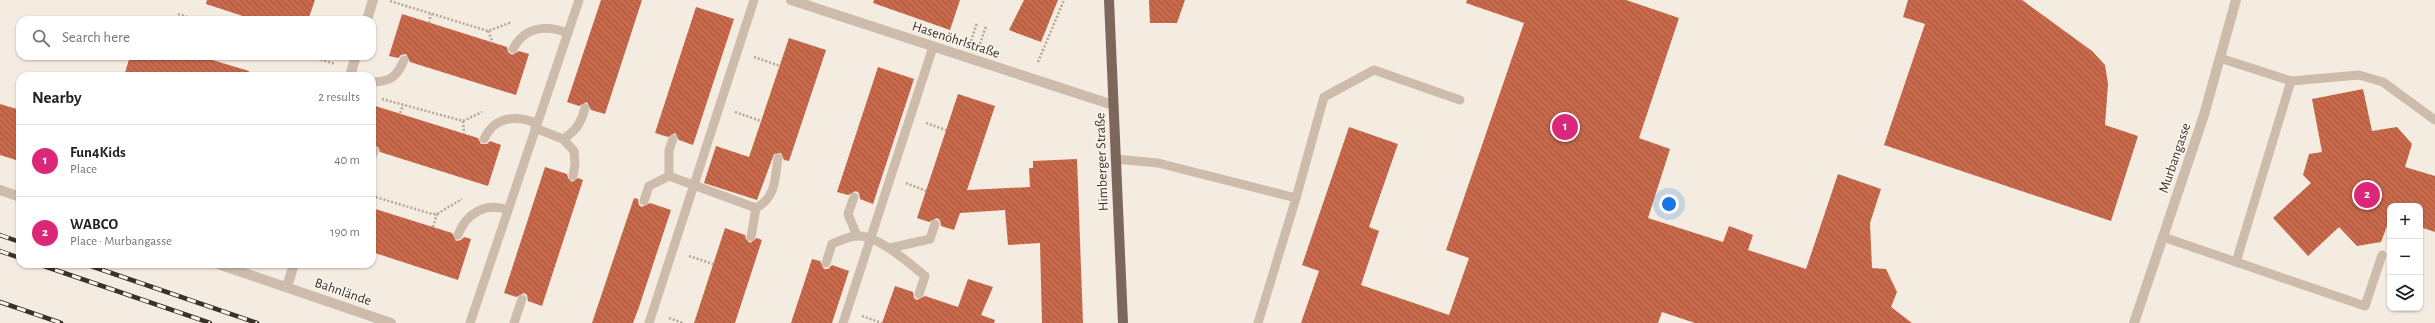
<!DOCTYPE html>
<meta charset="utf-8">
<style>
:root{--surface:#fff;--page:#f2f2f2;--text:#222;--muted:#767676;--line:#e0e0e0;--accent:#db2777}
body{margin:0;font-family:"Alegreya Sans",sans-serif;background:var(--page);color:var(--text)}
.controls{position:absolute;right:12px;bottom:12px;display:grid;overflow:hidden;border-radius:8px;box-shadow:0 1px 3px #0004}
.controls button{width:36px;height:36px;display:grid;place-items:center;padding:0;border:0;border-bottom:1px solid var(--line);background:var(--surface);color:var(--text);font:20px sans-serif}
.you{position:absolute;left:1669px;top:204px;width:14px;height:14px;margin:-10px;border:3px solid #fff;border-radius:50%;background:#1a73e8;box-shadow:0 0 0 6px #1a73e833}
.badge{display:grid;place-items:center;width:26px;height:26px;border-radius:50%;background:var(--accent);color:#fff;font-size:13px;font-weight:700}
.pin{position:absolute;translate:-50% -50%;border:2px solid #fff;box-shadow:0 1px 4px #0006}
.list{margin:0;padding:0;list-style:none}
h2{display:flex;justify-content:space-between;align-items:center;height:52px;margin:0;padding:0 16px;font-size:17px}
h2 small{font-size:13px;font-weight:400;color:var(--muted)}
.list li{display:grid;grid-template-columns:26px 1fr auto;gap:12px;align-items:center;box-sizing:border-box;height:72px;padding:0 16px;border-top:1px solid var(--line)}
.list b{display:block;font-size:15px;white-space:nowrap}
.list p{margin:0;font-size:13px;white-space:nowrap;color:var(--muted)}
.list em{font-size:13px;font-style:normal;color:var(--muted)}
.icon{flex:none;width:22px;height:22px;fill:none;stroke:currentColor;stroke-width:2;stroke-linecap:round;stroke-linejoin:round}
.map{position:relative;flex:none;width:2435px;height:323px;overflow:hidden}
.search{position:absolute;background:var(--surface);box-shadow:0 1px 3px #0004;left:16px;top:16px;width:360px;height:44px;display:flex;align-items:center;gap:10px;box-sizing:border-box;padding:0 14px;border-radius:12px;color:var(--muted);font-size:15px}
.panel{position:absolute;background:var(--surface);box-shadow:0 1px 3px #0004;left:16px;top:72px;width:360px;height:196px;border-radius:12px}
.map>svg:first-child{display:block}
.building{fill:url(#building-back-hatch)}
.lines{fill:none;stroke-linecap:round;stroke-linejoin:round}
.path{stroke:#b9a596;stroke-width:2.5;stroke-dasharray:2 2;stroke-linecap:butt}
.service{stroke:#cdbbac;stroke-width:9}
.minor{stroke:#cdbbac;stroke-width:10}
.primary{stroke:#7d675c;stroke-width:10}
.rail-casing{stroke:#3b302b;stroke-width:4.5}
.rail{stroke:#fbf5ee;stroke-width:3;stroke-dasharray:9;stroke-linecap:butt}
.labels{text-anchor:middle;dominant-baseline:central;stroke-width:3;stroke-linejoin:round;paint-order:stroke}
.street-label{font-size:14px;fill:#3b302b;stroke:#fbf5ee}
</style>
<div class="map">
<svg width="2435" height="323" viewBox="0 0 2435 323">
<defs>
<pattern id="building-back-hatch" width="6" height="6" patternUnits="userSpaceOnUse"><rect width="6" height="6" fill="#c8694b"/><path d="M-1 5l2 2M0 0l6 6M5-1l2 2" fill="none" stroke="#a4573f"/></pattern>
</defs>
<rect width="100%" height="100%" fill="#f4ebe1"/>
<!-- building -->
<g class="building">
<path d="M207 0H315L308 20H255L206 4Z"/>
<path d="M601 0H642L605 114 591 110 587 102 579 106 567 102Z"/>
<path d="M874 0H960L950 30 873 3Z"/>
<path d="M1024 0H1058L1041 42 1009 30Z"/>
<path d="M1149 0H1185L1177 23H1150Z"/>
<path d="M1467 0H1626L1679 18 1639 138 1670 149 1648 218 1723 242 1729 226 1753 235 1748 250 1806 269 1838 174 1881 189 1870 223 1872 268 1886 269 1897 292 1891 307 1912 323H1695L1662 312 1658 323H1301L1319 271 1302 265 1349 127 1398 144 1369 227 1379 231 1361 285 1449 315 1469 258 1446 250 1524 23 1466 3Z"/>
<path d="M1908 0H2022L2092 51 2105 65 2108 84 2105 125 2138 136 2111 221 1884 145 1925 24 1903 17Z"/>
<path d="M696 7 734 19 693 145 679 140 675 133 668 137 655 133Z"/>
<path d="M402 14 507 47 508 52 512 55 519 51 529 54 516 95 410 62 406 54 401 55 398 58 389 56Z"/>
<path d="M789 38 826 50 789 161 784 160 781 153 774 154 757 200 704 183 716 146 749 157Z"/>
<path d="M130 56H199L249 71 248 76H124Z"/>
<path d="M878 67 914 79 873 204 860 199 859 193 856 191 848 195 837 192Z"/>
<path d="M2363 89 2372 131 2397 127 2412 144 2405 167 2435 176V232L2420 227V206H2390V218L2381 242 2357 246 2339 227 2308 256 2273 218 2311 183 2303 175 2309 154 2322 152 2312 99Z"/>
<path d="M958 94 995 106 967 190 1030 187 1029 168H1033V161L1077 159 1083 323H1042L1040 243 1008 245 1005 210 960 213 954 230 941 226 940 220 937 218 929 222 917 218Z"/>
<path d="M0 104 20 110V148L16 160 0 155Z"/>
<path d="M372 105 478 138 481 144H487L490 141 501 145 488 186 380 152 378 147 372 146Z"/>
<path d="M545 167 567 174 568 178 572 182 578 178 583 180 542 306 528 301 527 295 524 293 516 297 504 293Z"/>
<path d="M634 198 638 199 639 205 642 207 650 203 671 210 639 307 633 323H592Z"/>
<path d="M372 208 452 233 456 241 461 240 464 237 471 239 458 280 372 252Z"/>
<path d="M725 228 745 235 746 239 750 243 757 238 762 240 735 323H694Z"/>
<path d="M812 259 820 261 824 269H828L832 265 849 271 832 323H791Z"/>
<path d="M968 279 993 287 981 315 995 320 994 323H882L895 286 913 292 914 298 917 300 925 296 958 307Z"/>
</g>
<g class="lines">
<!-- path -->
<g class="path">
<path d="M390 1 488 31 512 22"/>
<path d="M178 14 197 20"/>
<path d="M429 23 431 14"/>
<path d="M488 31 493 43"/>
<path d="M971 41 977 23"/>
<path d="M980 44 986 26"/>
<path d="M309 56 335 64"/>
<path d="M754 57 780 66"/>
<path d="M1038 62 1064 0"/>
<path d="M382 99 463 121 482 112"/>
<path d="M735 112 761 121"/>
<path d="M400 113 403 105"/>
<path d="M463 121 464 133"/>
<path d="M926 123 946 130"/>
<path d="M906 183 926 191"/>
<path d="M372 196 432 214H437L462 199"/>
<path d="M372 205 375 197"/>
<path d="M433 227 437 214"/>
<path d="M689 256 713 264"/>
<path d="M862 316 882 323"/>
<path d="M669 318 683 323"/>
</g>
<!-- service -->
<g class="service">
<path d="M513 49C525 26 547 25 568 33"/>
<path d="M2220 58 2291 81 2236 262"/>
<path d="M2291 81 2359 75 2383 82 2435 120"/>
<path d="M372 82C390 82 397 77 404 60"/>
<path d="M535 128 563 139 574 151 575 164 573 176"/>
<path d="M484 139C495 116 515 115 537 123"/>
<path d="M563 139C576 131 581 123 585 108"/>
<path d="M372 156 374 151"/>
<path d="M1115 159 1158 163 1296 198 1258 323"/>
<path d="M669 176V150L673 139"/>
<path d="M854 197 848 214 857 236"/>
<path d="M1296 198 1324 97 1374 70 1460 100"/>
<path d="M644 201 649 186 669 176 756 208 751 237"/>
<path d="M756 208C776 198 775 178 778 158"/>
<path d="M458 235C466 213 486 202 508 210"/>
<path d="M2163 237 2365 306 2382 255"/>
<path d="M890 248 930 239 935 224"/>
<path d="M826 263 832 244C839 241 848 237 855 236 876 233 910 264 925 276L919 294"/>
<path d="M470 323 579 0"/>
<path d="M514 323 522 299"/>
<path d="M649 323 754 0"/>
<path d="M843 323 933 47"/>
</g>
<!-- minor -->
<g class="minor">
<path d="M791 0 1113 105"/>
<path d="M367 20 373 0"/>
<path d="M350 76 356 56"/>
<path d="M0 190 20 197"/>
<path d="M218 264 391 323"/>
<path d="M287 287 294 264"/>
<path d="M2134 323 2204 115 2236 0"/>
</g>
<!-- primary -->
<path class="primary" d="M1109 0 1123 323"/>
<!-- rail casing -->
<g class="rail-casing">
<g id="rail">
<path d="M0 235 20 242"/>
<path d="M0 251 20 258"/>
<path d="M38 264 210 323"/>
<path d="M85 264 257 323"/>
<path d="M0 302 61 323"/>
</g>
</g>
<!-- rail -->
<use href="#rail" class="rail"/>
</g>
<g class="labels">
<!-- street labels -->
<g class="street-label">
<text transform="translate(956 40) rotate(18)">Hasenöhrlstraße</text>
<text transform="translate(2175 158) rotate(-71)">Murbangasse</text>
<text transform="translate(1102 162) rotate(-92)">Himberger Straße</text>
<text transform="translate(343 292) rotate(19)">Bahnlände</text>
</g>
</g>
</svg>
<div class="controls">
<button>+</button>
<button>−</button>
<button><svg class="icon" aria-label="layers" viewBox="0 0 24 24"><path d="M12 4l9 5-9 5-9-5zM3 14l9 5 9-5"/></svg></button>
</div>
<div class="you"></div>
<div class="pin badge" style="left:1565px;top:127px">1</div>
<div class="pin badge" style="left:2367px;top:195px">2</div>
<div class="search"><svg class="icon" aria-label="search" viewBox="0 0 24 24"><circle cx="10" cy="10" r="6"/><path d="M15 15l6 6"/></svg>Search here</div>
<section class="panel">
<h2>Nearby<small>2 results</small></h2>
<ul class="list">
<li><span class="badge">1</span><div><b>Fun4Kids</b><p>Place</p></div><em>40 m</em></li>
<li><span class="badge">2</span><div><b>WABCO</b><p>Place · Murbangasse</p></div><em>190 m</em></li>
</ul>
</section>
</div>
